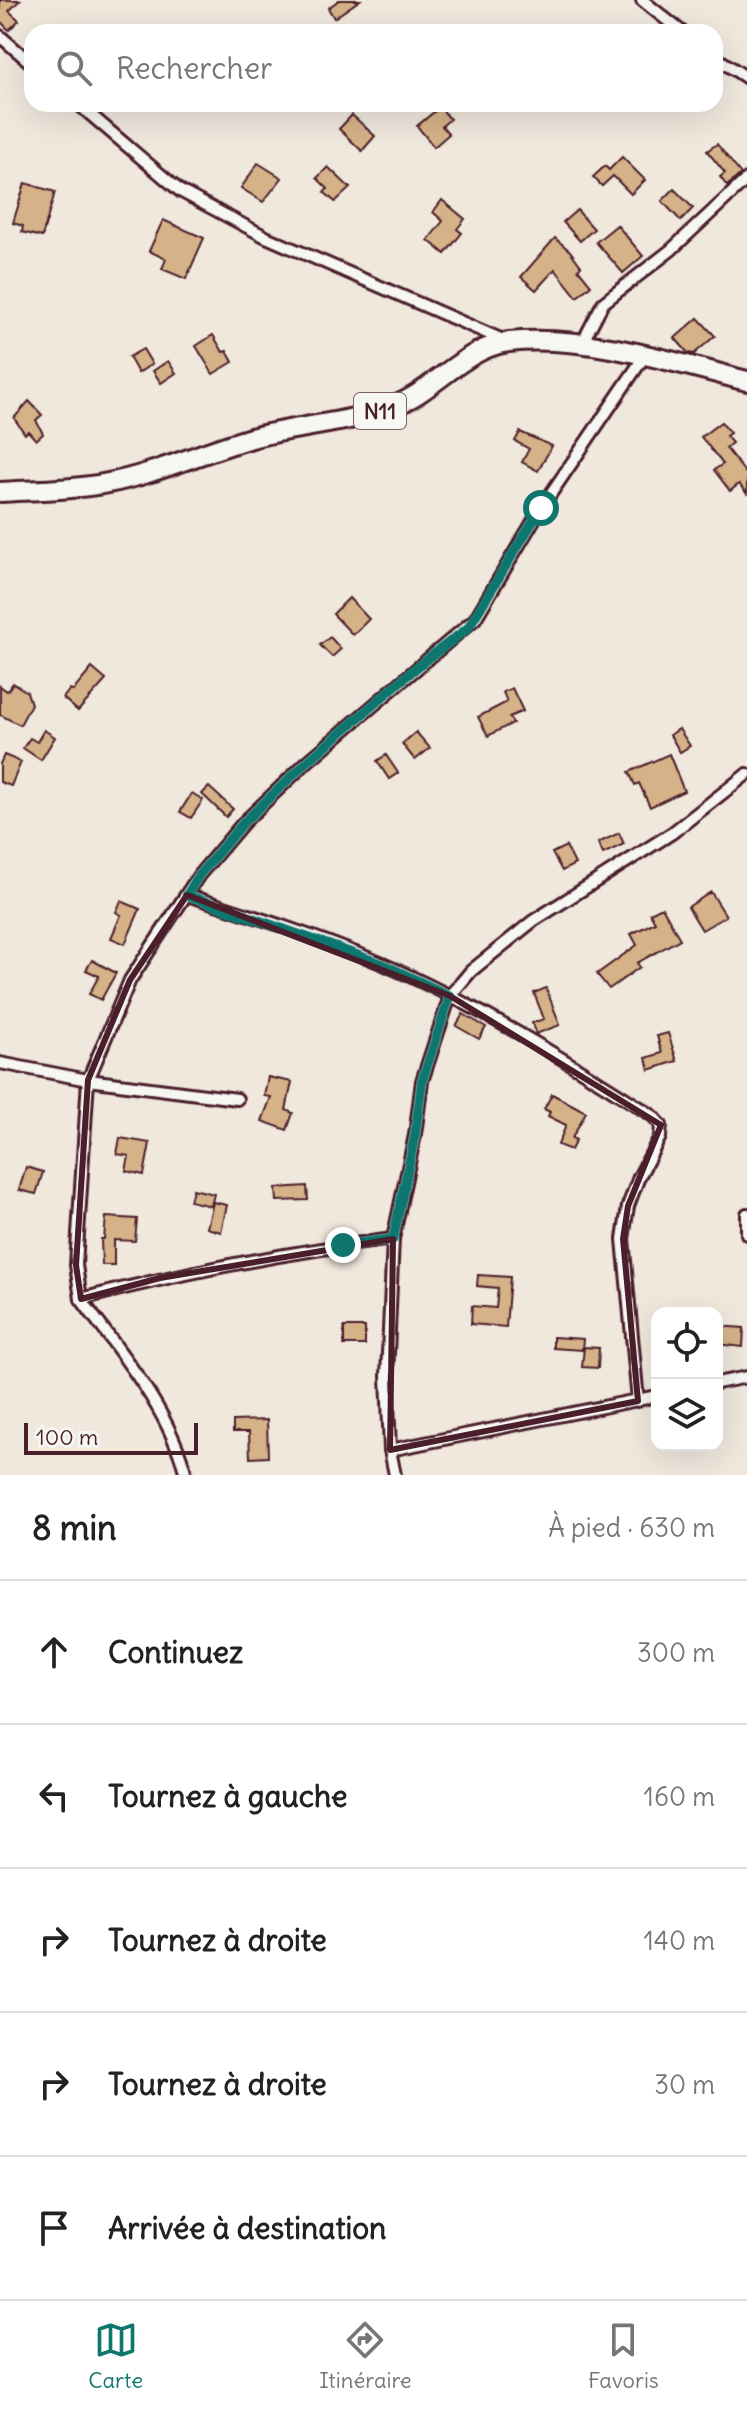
<!DOCTYPE html>
<html lang="fr">
<meta charset="utf-8">
<style>
:root{--surface:#fff;--page:#f2f2f2;--text:#222;--muted:#767676;--line:#e0e0e0;--accent:#0f766e}
body{margin:0;font-family:Delius,sans-serif;background:var(--page);color:var(--text)}
.controls{position:absolute;right:24px;bottom:24px;display:grid;overflow:hidden;border-radius:16px;box-shadow:0 8px 32px #0002}
.controls button{width:72px;height:72px;display:grid;place-items:center;padding:0;border:0;border-bottom:2px solid var(--line);background:var(--surface);color:var(--text);font:40px sans-serif}
.scale{position:absolute;left:24px;bottom:20px;width:174px;box-sizing:border-box;padding-left:8px;border:4px solid #4a1f2b;border-top:0;font-size:22px;line-height:28px;white-space:nowrap;color:#4a1f2b;-webkit-text-stroke:6px #f6f6f2;paint-order:stroke}
.stop{position:absolute;width:24px;height:24px;margin:-18px;border:6px solid #0f766e;border-radius:50%;background:#fff}
.stop.end{background:#0f766e;border-color:#fff;box-shadow:0 2px 8px #0008}
.list{margin:0;padding:0;list-style:none}
h2{display:flex;justify-content:space-between;align-items:center;height:104px;margin:0;padding:0 32px;font-size:34px}
h2 small{font-size:26px;font-weight:400;color:var(--muted)}
.list li{display:grid;grid-template-columns:52px 1fr auto;gap:24px;align-items:center;box-sizing:border-box;height:144px;padding:0 32px;border-top:2px solid var(--line)}
.list b{display:block;font-size:30px;white-space:nowrap}
.list em{font-size:26px;font-style:normal;color:var(--muted)}
.icon{flex:none;width:44px;height:44px;fill:none;stroke:currentColor;stroke-width:2;stroke-linecap:round;stroke-linejoin:round}
.map{position:relative;flex:none;width:747px;height:1475px;overflow:hidden}
.search{position:absolute;background:var(--surface);box-shadow:0 8px 32px #0002;left:24px;right:24px;top:24px;height:88px;display:flex;align-items:center;gap:20px;box-sizing:border-box;padding:0 28px;border-radius:24px;color:var(--muted);font-size:30px}
.sheet{height:824px;background:var(--surface)}
nav{display:flex;justify-content:space-around;align-items:center;box-sizing:border-box;height:112px;border-top:2px solid var(--line);background:var(--surface);font-size:22px;color:var(--muted)}
nav a{display:grid;justify-items:center;gap:4px}
nav .on{color:var(--accent)}
.map>svg:first-child{display:block}
.building{fill:#d6b288;stroke:#4a1f2b;stroke-width:2}
.lines{fill:none;stroke-linecap:round;stroke-linejoin:round}
.street-casing{stroke:#4a1f2b;stroke-width:16}
.highway-casing{stroke:#4a1f2b;stroke-width:24}
.street{stroke:#f6f6f2;stroke-width:10}
.highway{stroke:#f6f6f2;stroke-width:18}
.route{stroke:#0f766e;stroke-width:10}
.marked{fill:none;stroke:#4a1f2b;stroke-width:6;stroke-linejoin:round}
.labels{text-anchor:middle;dominant-baseline:central;stroke-width:6;stroke-linejoin:round;paint-order:stroke}
.shield{fill:#f6f6f2;stroke:#7e6067;stroke-width:2}
.shield-label{font-size:22px;font-weight:bold;fill:#4a1f2b}
</style>
<div class="map">
<svg width="747" height="1475" viewBox="0 0 747 1475">
<rect width="100%" height="100%" fill="#f0e8dd"/>
<filter id="ink" filterUnits="userSpaceOnUse"><feTurbulence type="fractalNoise" baseFrequency=".0125" numOctaves="2"/><feDisplacementMap in="SourceGraphic" scale="16" xChannelSelector="R" yChannelSelector="G"/><feConvolveMatrix kernelMatrix="1 2 1 2 8 2 1 2 1" color-interpolation-filters="sRGB"/></filter>
<g filter="url(#ink)">
<!-- building -->
<g class="building">
<path d="M0 0H20L9 11 19 20 9 30 0 21Z"/>
<path d="M339 0H360L334 18 328 8Z"/>
<path d="M440 107 450 119 442 126 449 134 434 147 417 126Z"/>
<path d="M352 115 375 136 362 151 339 129Z"/>
<path d="M717 144 741 174 727 186 720 177 725 173 707 151Z"/>
<path d="M622 157 645 180 631 194 613 176 602 186 593 177 605 166 609 170Z"/>
<path d="M258 163 282 178 263 202 241 188Z"/>
<path d="M328 167 350 188 335 202 324 192 328 189 317 178Z"/>
<path d="M25 183 55 192 42 237 22 232 23 226 13 223Z"/>
<path d="M674 189 693 208 681 221 662 201Z"/>
<path d="M442 200 465 219 457 229 462 233 445 254 428 240 443 221 433 212Z"/>
<path d="M577 210 594 229 580 241 563 222Z"/>
<path d="M163 220 204 238 186 279 162 269 166 259 149 251Z"/>
<path d="M617 225 643 256 623 273 596 242Z"/>
<path d="M555 238 570 251 581 266 578 269 591 285 577 297 555 269 536 290 521 277Z"/>
<path d="M698 318 715 336 694 354 688 353 675 338Z"/>
<path d="M213 335 223 352 227 351 233 362 213 374 196 346Z"/>
<path d="M143 349 152 364 138 373 129 357Z"/>
<path d="M168 361 176 373 161 383 153 371Z"/>
<path d="M29 401 42 415 36 420 43 434 36 440 28 431 25 434 14 418Z"/>
<path d="M721 422 730 433 726 436 732 443 726 448 747 475V494L739 484 730 491 714 470 723 464 701 437Z"/>
<path d="M520 432 552 446 538 471 522 462 529 449 515 441Z"/>
<path d="M349 598 369 619 353 635 333 614Z"/>
<path d="M330 637 341 649 332 657 320 645Z"/>
<path d="M92 668 106 680 78 711 63 698 70 689 73 691Z"/>
<path d="M13 683 27 692 31 704 20 725 0 715V686L7 691Z"/>
<path d="M512 688 523 711 509 717 513 723 488 736 478 717 507 702 503 692Z"/>
<path d="M679 729 690 746 680 752 670 735Z"/>
<path d="M44 730 55 737 41 760 23 748 30 738 37 742Z"/>
<path d="M416 732 430 748 415 760 402 744Z"/>
<path d="M669 754 684 791 650 807 639 783 635 785 629 772Z"/>
<path d="M4 755 21 762 11 786 0 782V764Z"/>
<path d="M386 755 398 773 389 779 377 761Z"/>
<path d="M209 787 233 809 226 817 202 794Z"/>
<path d="M192 793 203 800 191 818 180 812Z"/>
<path d="M619 833 624 844 603 854 598 843Z"/>
<path d="M566 846 575 864 562 871 552 853Z"/>
<path d="M711 892 726 916 702 930 688 907Z"/>
<path d="M121 901 140 909 125 944 111 938 121 915 116 912Z"/>
<path d="M662 907 680 939 637 963 640 967 609 989 597 974 637 945 631 934 655 922 650 913Z"/>
<path d="M92 960 116 973 101 1000 89 994 99 976 86 970Z"/>
<path d="M546 988 560 1025 536 1034 532 1023 544 1019 534 993Z"/>
<path d="M463 1014 486 1027 479 1039 456 1026Z"/>
<path d="M668 1033 677 1061 649 1070 646 1058 662 1053 657 1036Z"/>
<path d="M268 1077 292 1082 286 1110 293 1113 287 1130 262 1121 271 1097 264 1096Z"/>
<path d="M552 1094 586 1112 572 1138 576 1140 571 1150 558 1145 566 1125 548 1116 550 1112 544 1109Z"/>
<path d="M120 1138 150 1143 144 1175 126 1171 129 1156 117 1154Z"/>
<path d="M26 1167 43 1172 36 1194 19 1190Z"/>
<path d="M307 1186 308 1200 277 1201 276 1188Z"/>
<path d="M193 1189 214 1194 211 1206 190 1201Z"/>
<path d="M213 1202 227 1205 221 1232 207 1228Z"/>
<path d="M106 1217 137 1219 135 1241 114 1240V1265H102L101 1239H104Z"/>
<path d="M478 1275 510 1277 506 1327 471 1324 472 1306 496 1308 498 1288 477 1286Z"/>
<path d="M717 1326 744 1328 743 1347 717 1344Z"/>
<rect x="344" y="1327" width="21" height="18"/>
<path d="M553 1337 583 1339 582 1350 553 1348Z"/>
<path d="M584 1347 599 1348 598 1368 582 1367Z"/>
<path d="M267 1420 268 1457 250 1458 249 1432H233V1421Z"/>
</g>
<g class="lines">
<!-- street casing -->
<g class="street-casing">
<g id="street">
<path d="M642 0 682 32"/>
<path d="M0 36 32 64"/>
<path d="M715 57 747 78"/>
<path d="M78 104 180 191 266 237 503 340"/>
<path d="M581 345 603 303 671 250 747 179"/>
<path d="M187 895C253 916 319 937 383 964 477 1005 566 1060 653 1116L661 1125 660 1137 639 1177 628 1206 623 1239 638 1401"/>
<path d="M0 1063 88 1080 237 1099"/>
<path d="M747 1214V1234"/>
<path d="M393 1239C288 1252 184 1272 81 1299L76 1265 88 1080 130 980 199 875 244 822 307 762 475 619 541 508 646 354"/>
<path d="M81 1299C121 1354 169 1409 186 1475"/>
<path d="M717 1383 747 1377"/>
<path d="M390 1450 657 1396"/>
<path d="M395 1475 390 1450 387 1376 393 1239 415 1135 422 1081 450 996 471 971 533 921 672 833 747 774"/>
</g>
</g>
<!-- highway casing -->
<g class="highway-casing">
<path id="highway" d="M0 492C36 490 73 490 108 483 160 473 208 449 259 436 303 425 351 423 394 406 434 391 465 347 509 342 583 334 675 362 747 381"/>
</g>
<!-- street -->
<use href="#street" class="street"/>
<!-- highway -->
<use href="#highway" class="highway"/>
</g>
</g>
<g class="lines" filter="url(#ink)">
<!-- route -->
<path class="route" d="M343 1245 393 1239 415 1135 422 1081 450 996 382 964 187 895 199 875 244 822 307 762 417 667 468 628 541 508"/>
</g>
<!-- marked area -->
<path class="marked" d="M187 895 450 996 661 1125 628 1206 623 1239 638 1401 390 1450 393 1239 160 1278 81 1299 76 1265 88 1080 130 980Z"/>
<g class="labels">
<!-- shield labels -->
<rect class="shield" x="354" y="393" width="52" height="36" rx="6"/>
<g class="shield-label">
<text x="380" y="411">N11</text>
</g>
</g>
</svg>
<div class="controls">
<button><svg class="icon" aria-label="locate" viewBox="0 0 24 24"><circle cx="12" cy="12" r="6"/><path d="M12 2v4M12 18v4M2 12h4M18 12h4"/></svg></button>
<button><svg class="icon" aria-label="layers" viewBox="0 0 24 24"><path d="M12 4l9 5-9 5-9-5zM3 14l9 5 9-5"/></svg></button>
</div>
<div class="scale">100 m</div>
<div class="stop" style="left:541px;top:508px"></div>
<div class="stop end" style="left:343px;top:1245px"></div>
<div class="search"><svg class="icon" aria-label="search" viewBox="0 0 24 24"><circle cx="10" cy="10" r="6"/><path d="M15 15l6 6"/></svg>Rechercher</div>
</div>
<section class="sheet">
<h2>8 min<small>À pied · 630 m</small></h2>
<ul class="list">
<li><svg class="icon" aria-label="ahead" viewBox="0 0 24 24"><path d="M12 20V5M6 11l6-6 6 6"/></svg><div><b>Continuez</b></div><em>300 m</em></li>
<li><svg class="icon" aria-label="left" viewBox="0 0 24 24"><path d="M17 20v-9H6M10 6l-5 5 5 5"/></svg><div><b>Tournez à gauche</b></div><em>160 m</em></li>
<li><svg class="icon" aria-label="right" viewBox="0 0 24 24"><path d="M7 20v-9h11M14 6l5 5-5 5"/></svg><div><b>Tournez à droite</b></div><em>140 m</em></li>
<li><svg class="icon" aria-label="right" viewBox="0 0 24 24"><path d="M7 20v-9h11M14 6l5 5-5 5"/></svg><div><b>Tournez à droite</b></div><em>30 m</em></li>
<li><svg class="icon" aria-label="arrive" viewBox="0 0 24 24"><path d="M6 21V4h12l-3 4 3 4H6"/></svg><div><b>Arrivée à destination</b></div></li>
</ul>
</section>
<nav>
<a class="on"><svg class="icon" aria-label="map" viewBox="0 0 24 24"><path d="M3 6l6-2 6 2 6-2v14l-6 2-6-2-6 2zM9 4v14M15 6v14"/></svg>Carte</a>
<a><svg class="icon" aria-label="directions" viewBox="0 0 24 24"><path d="M12 3l9 9-9 9-9-9zM9 14v-3h6M13 9l2 2-2 2"/></svg>Itinéraire</a>
<a><svg class="icon" aria-label="saved" viewBox="0 0 24 24"><path d="M7 4h10v16l-5-4-5 4z"/></svg>Favoris</a>
</nav>
